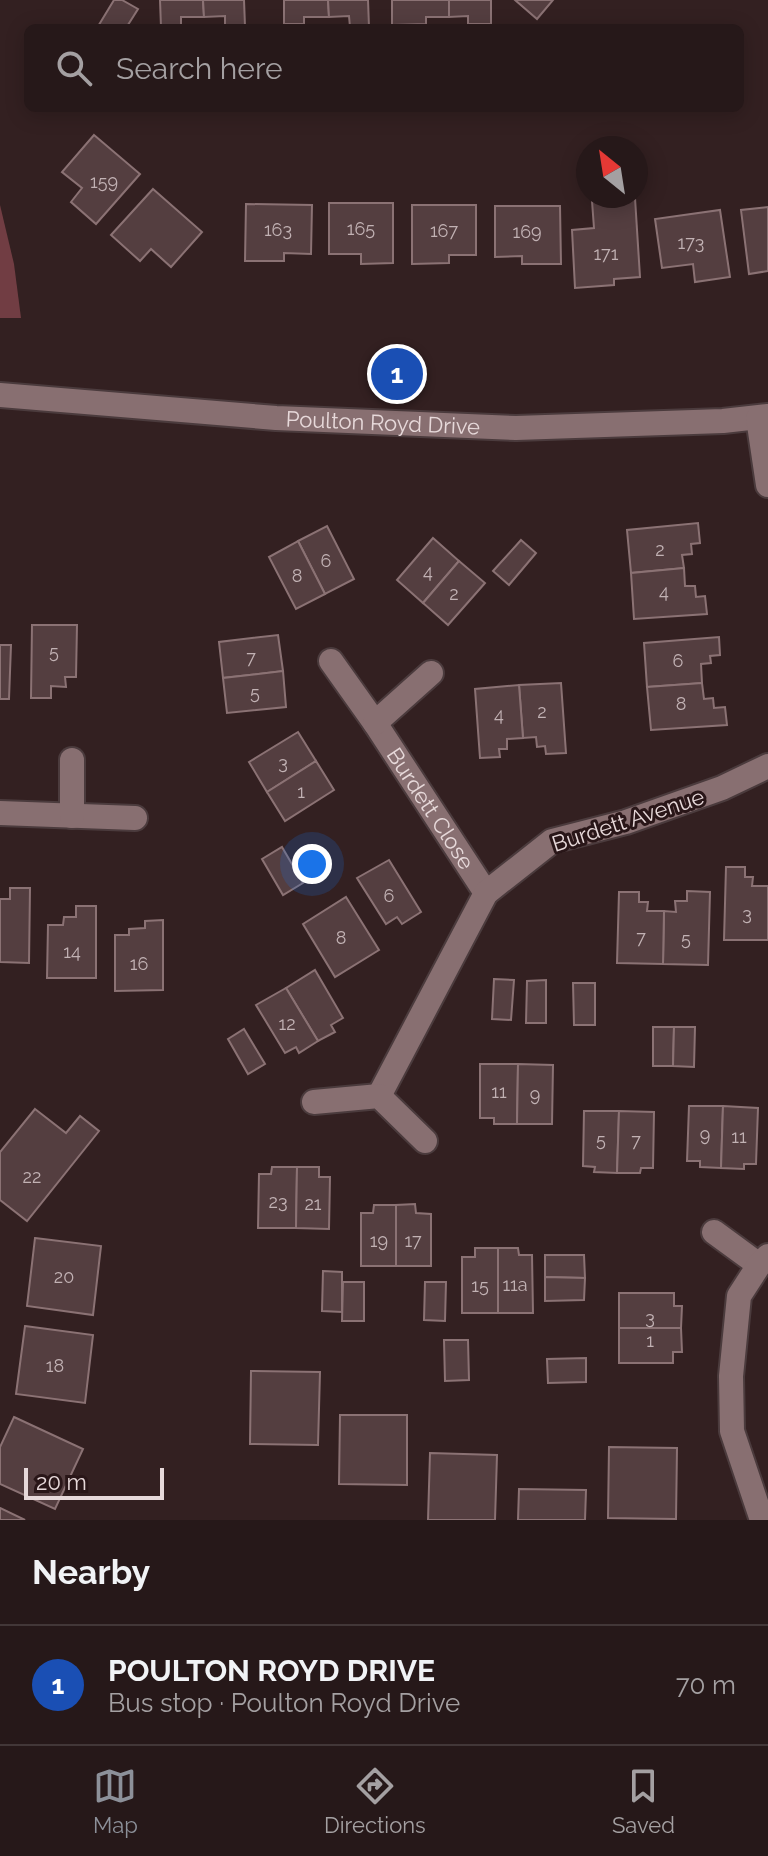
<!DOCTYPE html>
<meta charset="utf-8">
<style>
:root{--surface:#261819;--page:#322526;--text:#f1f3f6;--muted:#a4a0a2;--line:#423738;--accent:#8c9099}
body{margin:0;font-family:Raleway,sans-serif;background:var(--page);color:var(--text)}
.compass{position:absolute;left:576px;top:136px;width:72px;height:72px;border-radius:50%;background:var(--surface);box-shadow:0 4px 20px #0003;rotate:330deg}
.scale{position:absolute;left:24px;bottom:20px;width:140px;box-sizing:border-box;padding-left:8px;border:4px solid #e7d9da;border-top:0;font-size:22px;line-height:28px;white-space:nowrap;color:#e7d9da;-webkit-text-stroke:6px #291618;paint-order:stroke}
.you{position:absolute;left:312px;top:864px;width:28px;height:28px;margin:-20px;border:6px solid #fff;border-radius:50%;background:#1a73e8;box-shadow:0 0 0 12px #1a73e833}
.badge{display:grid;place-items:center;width:52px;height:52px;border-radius:50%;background:var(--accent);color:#fff;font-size:26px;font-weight:700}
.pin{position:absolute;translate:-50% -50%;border:4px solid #fff;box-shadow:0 2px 8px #0006}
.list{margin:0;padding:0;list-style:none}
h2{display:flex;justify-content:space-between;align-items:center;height:104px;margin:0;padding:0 32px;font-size:34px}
h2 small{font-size:26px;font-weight:400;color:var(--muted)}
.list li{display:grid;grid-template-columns:52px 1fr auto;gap:24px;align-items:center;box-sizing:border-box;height:120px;padding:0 32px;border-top:2px solid var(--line)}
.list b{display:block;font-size:30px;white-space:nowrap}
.list p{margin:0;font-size:26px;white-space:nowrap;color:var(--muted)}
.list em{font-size:26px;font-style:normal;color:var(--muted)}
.icon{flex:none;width:44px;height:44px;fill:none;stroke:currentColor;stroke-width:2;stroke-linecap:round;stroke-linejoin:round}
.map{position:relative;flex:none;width:768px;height:1520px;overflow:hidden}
.search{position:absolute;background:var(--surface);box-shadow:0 4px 20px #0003;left:24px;right:24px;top:24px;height:88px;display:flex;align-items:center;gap:20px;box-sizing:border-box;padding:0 28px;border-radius:12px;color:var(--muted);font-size:30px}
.sheet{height:224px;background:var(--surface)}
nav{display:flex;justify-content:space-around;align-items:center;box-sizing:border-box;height:112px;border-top:2px solid var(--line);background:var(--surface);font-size:22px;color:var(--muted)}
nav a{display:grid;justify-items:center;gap:4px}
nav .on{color:var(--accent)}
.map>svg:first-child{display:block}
.green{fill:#713d43}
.building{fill:#543e40;stroke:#8b7274;stroke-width:2}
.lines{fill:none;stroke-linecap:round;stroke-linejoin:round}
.street-casing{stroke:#4b3b3d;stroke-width:28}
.street{stroke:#886f71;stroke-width:24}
.labels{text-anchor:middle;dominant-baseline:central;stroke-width:6;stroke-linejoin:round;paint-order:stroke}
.number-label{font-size:18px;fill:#c2b2b4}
.street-label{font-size:22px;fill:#e7d9da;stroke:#291618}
</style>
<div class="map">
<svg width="768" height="1520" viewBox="0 0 768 1520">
<rect width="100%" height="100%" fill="#332021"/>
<!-- green -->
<path class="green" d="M0 205 14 264 21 318H0Z"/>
<!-- building -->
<g class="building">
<path d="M114 0H122L138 9 126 28H97Z"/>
<path d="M160 0H203L204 17H181V26L161 27Z"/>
<path d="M203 0H244L245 26H225V16L204 17Z"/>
<path d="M284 0H328L329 17H304V24H284Z"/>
<path d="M328 0H368L369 27H350L349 16 329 17Z"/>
<path d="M392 0H449V17H426V24L392 25Z"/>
<path d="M449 0H491V24H468V16L449 17Z"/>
<path d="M515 0H553L537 19Z"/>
<path d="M94 135 140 174 96 224 71 202 82 188 62 172Z"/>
<path d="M153 189 202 232 171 267 151 249 140 261 111 235Z"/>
<path d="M635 198 640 277 614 279V285L575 288 572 230 594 228 592 201Z"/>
<path d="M329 203H393V263L361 264V254H329Z"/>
<path d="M246 204 312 205 311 254 284 253V261H245Z"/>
<path d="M412 205H476V255H449V263L412 264Z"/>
<path d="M495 206H560L561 264H522V256L495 257Z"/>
<path d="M768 207V271L749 274 741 210Z"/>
<path d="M720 210 730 277 695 282 693 264 662 268 655 219Z"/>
<path d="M698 523 700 543 691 544 692 554 682 555 684 568 631 573 627 530Z"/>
<path d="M327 526 354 579 325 594 298 541Z"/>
<path d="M433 538 459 561 423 603 397 580Z"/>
<path d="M521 540 536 553 509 585 493 571Z"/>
<path d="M298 541 325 594 296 609 269 557Z"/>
<path d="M459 561 485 583 448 625 423 603Z"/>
<path d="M684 568 685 586H695L696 597 705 596 707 614 634 619 631 573Z"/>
<path d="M32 625H77L76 677H65L66 687 51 686V698H31Z"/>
<path d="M278 635 283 671 223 678 219 642Z"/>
<path d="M719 637 720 655 710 656 711 663 701 664 702 683 647 687 644 643Z"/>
<path d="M0 645H11L9 699H0Z"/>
<path d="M283 671 286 707 227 713 223 678Z"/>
<path d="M561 683 566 753 546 754 545 746 537 747 536 737 523 738 519 685Z"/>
<path d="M702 683 704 699 713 698 714 708 725 707 727 725 651 730 647 687Z"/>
<path d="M519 685 523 738 507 739V749H499L500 757 480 758 475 689Z"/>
<path d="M298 732 316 761 267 792 249 762Z"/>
<path d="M316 761 334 790 285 821 267 792Z"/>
<path d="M282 847 303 883 283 895 262 859Z"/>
<path d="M389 860 421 912 402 924 397 917 386 924 357 878Z"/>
<path d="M726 867H745V877H753L752 886H768V940H724Z"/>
<path d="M10 888H30L29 963 0 962V899H10Z"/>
<path d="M687 891 710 892 708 965 663 964 664 911 676 912 675 901H687Z"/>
<path d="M619 892H639V902H648L647 911H664L663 964 617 963Z"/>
<path d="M346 897 379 950 335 977 303 924Z"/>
<path d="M76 906H96V978H47L48 925H63L64 917H76Z"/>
<path d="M163 920V990L115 991V935H129V929L145 928V921Z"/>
<path d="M315 970 343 1018 331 1025 335 1032 318 1041 286 988Z"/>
<path d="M494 979 514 980 511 1020 492 1019Z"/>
<path d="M546 980V1023H526L527 981Z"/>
<path d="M573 983H595V1025H574Z"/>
<path d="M286 988 318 1041 299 1053 296 1047 285 1053 256 1005Z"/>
<path d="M653 1027H674L673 1066H653Z"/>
<path d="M674 1027H695L694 1067 673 1066Z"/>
<path d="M244 1029 265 1064 248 1074 228 1039Z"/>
<path d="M480 1064H518L517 1124H494V1118H480Z"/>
<path d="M518 1064 553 1065 552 1124H517Z"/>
<path d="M689 1106H723L721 1168 700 1167V1161H687Z"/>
<path d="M723 1106 758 1108 756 1164H744V1169L721 1168Z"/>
<path d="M35 1109 66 1133 80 1116 99 1131 27 1221 0 1200V1152Z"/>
<path d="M584 1111H619L617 1173 594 1172 595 1167 583 1166Z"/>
<path d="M619 1111 654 1112 653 1168H641L640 1173H617Z"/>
<path d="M272 1167H297L296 1228H258L259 1174H271Z"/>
<path d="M297 1167H319V1177H330L329 1229 296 1228Z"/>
<path d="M415 1204 416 1213 431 1214V1266H396V1205Z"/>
<path d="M374 1205H396V1266H361V1213H373Z"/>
<path d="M35 1238 101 1246 93 1315 27 1306Z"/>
<path d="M475 1248H498V1313H462V1257H475Z"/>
<path d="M498 1248H518L519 1255H532L533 1313H498Z"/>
<path d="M545 1255H584L585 1278 545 1277Z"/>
<path d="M323 1271 342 1272V1312L322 1311Z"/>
<path d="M545 1277 585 1278 584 1300 545 1301Z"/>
<path d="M343 1282H364V1321H342Z"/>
<path d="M425 1282H446L445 1321 424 1320Z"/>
<path d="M619 1293H674V1306H682L681 1328H619Z"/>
<path d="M25 1326 93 1335 85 1403 16 1394Z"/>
<path d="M619 1328H681L682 1352H673V1363H619Z"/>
<path d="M444 1340H468L469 1380 445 1381Z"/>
<path d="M586 1358V1382L548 1383 547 1359Z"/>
<path d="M251 1371 320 1372 318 1445 250 1444Z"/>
<path d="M340 1415H407V1485L339 1484Z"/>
<path d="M14 1417 83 1449 55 1509 0 1484V1447Z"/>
<path d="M609 1447 677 1448 676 1519 608 1518Z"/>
<path d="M430 1453 497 1455 495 1520H428Z"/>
<path d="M519 1489 586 1490 585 1520H518Z"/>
<path d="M0 1508 25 1520H0Z"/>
</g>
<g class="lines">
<!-- street casing -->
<g class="street-casing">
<g id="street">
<path id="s1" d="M0 395 276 418 516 428 723 421 768 416"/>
<path d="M758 418 768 485"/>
<path id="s2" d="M331 661 375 723 486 893"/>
<path d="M375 723 431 673"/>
<path d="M0 813 135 818"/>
<path d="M72 816V760"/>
<path d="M379 1096 486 893 552 841 626 822 722 788 768 766"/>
<path d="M314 1102 379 1096 425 1141"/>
<path d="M714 1232 759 1265"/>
<path d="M762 1520 732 1431 731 1376 739 1296 759 1265 768 1256"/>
</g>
</g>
<!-- street -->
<use href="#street" class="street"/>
</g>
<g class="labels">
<!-- number labels -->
<g class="number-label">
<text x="104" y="181">159</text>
<text x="361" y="228">165</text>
<text x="278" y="229">163</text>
<text x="444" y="230">167</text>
<text x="527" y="231">169</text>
<text x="691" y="242">173</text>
<text x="606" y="253">171</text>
<text x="660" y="549">2</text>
<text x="326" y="560">6</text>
<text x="428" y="571">4</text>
<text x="297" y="575">8</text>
<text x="664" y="591">4</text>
<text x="454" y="593">2</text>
<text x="54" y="651">5</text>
<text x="251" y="657">7</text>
<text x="678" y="660">6</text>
<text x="255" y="692">5</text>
<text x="681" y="703">8</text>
<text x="542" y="711">2</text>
<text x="499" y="714">4</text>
<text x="283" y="762">3</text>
<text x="301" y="791">1</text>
<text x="389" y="895">6</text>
<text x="747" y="913">3</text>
<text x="341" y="937">8</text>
<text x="641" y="937">7</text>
<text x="686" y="938">5</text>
<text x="72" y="951">14</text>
<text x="139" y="963">16</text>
<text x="287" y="1023">12</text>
<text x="499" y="1091">11</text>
<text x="535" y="1094">9</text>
<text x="705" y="1134">9</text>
<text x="739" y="1136">11</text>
<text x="601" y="1139">5</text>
<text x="636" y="1140">7</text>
<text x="32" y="1176">22</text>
<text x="278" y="1201">23</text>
<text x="313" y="1203">21</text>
<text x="379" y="1240">19</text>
<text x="413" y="1240">17</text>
<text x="64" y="1276">20</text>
<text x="515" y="1284">11a</text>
<text x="480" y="1285">15</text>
<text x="650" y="1317">3</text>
<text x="650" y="1340">1</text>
<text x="55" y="1365">18</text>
</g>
<!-- street labels -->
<g class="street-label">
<text stroke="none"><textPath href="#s1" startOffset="384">Poulton Royd Drive</textPath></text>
<text stroke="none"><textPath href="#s2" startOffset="178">Burdett Close</textPath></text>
<text transform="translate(628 820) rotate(-18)">Burdett Avenue</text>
</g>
</g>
</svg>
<svg class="compass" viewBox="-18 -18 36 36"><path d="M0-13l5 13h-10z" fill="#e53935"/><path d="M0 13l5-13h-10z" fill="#a4a0a2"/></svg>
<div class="scale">20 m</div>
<div class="you"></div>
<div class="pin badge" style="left:397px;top:374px;background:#1a4fb4">1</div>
<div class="search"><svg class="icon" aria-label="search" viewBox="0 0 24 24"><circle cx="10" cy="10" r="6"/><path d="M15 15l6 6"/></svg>Search here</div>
</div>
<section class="sheet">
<h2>Nearby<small></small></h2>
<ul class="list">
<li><span class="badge" style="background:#1a4fb4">1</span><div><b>POULTON ROYD DRIVE</b><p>Bus stop · Poulton Royd Drive</p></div><em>70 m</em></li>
</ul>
</section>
<nav>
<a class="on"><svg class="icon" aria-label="map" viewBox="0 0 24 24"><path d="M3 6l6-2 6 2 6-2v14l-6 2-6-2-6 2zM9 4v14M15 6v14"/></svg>Map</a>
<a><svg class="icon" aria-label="directions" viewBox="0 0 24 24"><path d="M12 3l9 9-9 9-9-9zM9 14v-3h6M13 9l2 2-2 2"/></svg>Directions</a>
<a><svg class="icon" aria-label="saved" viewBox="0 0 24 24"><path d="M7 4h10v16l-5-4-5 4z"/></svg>Saved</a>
</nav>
